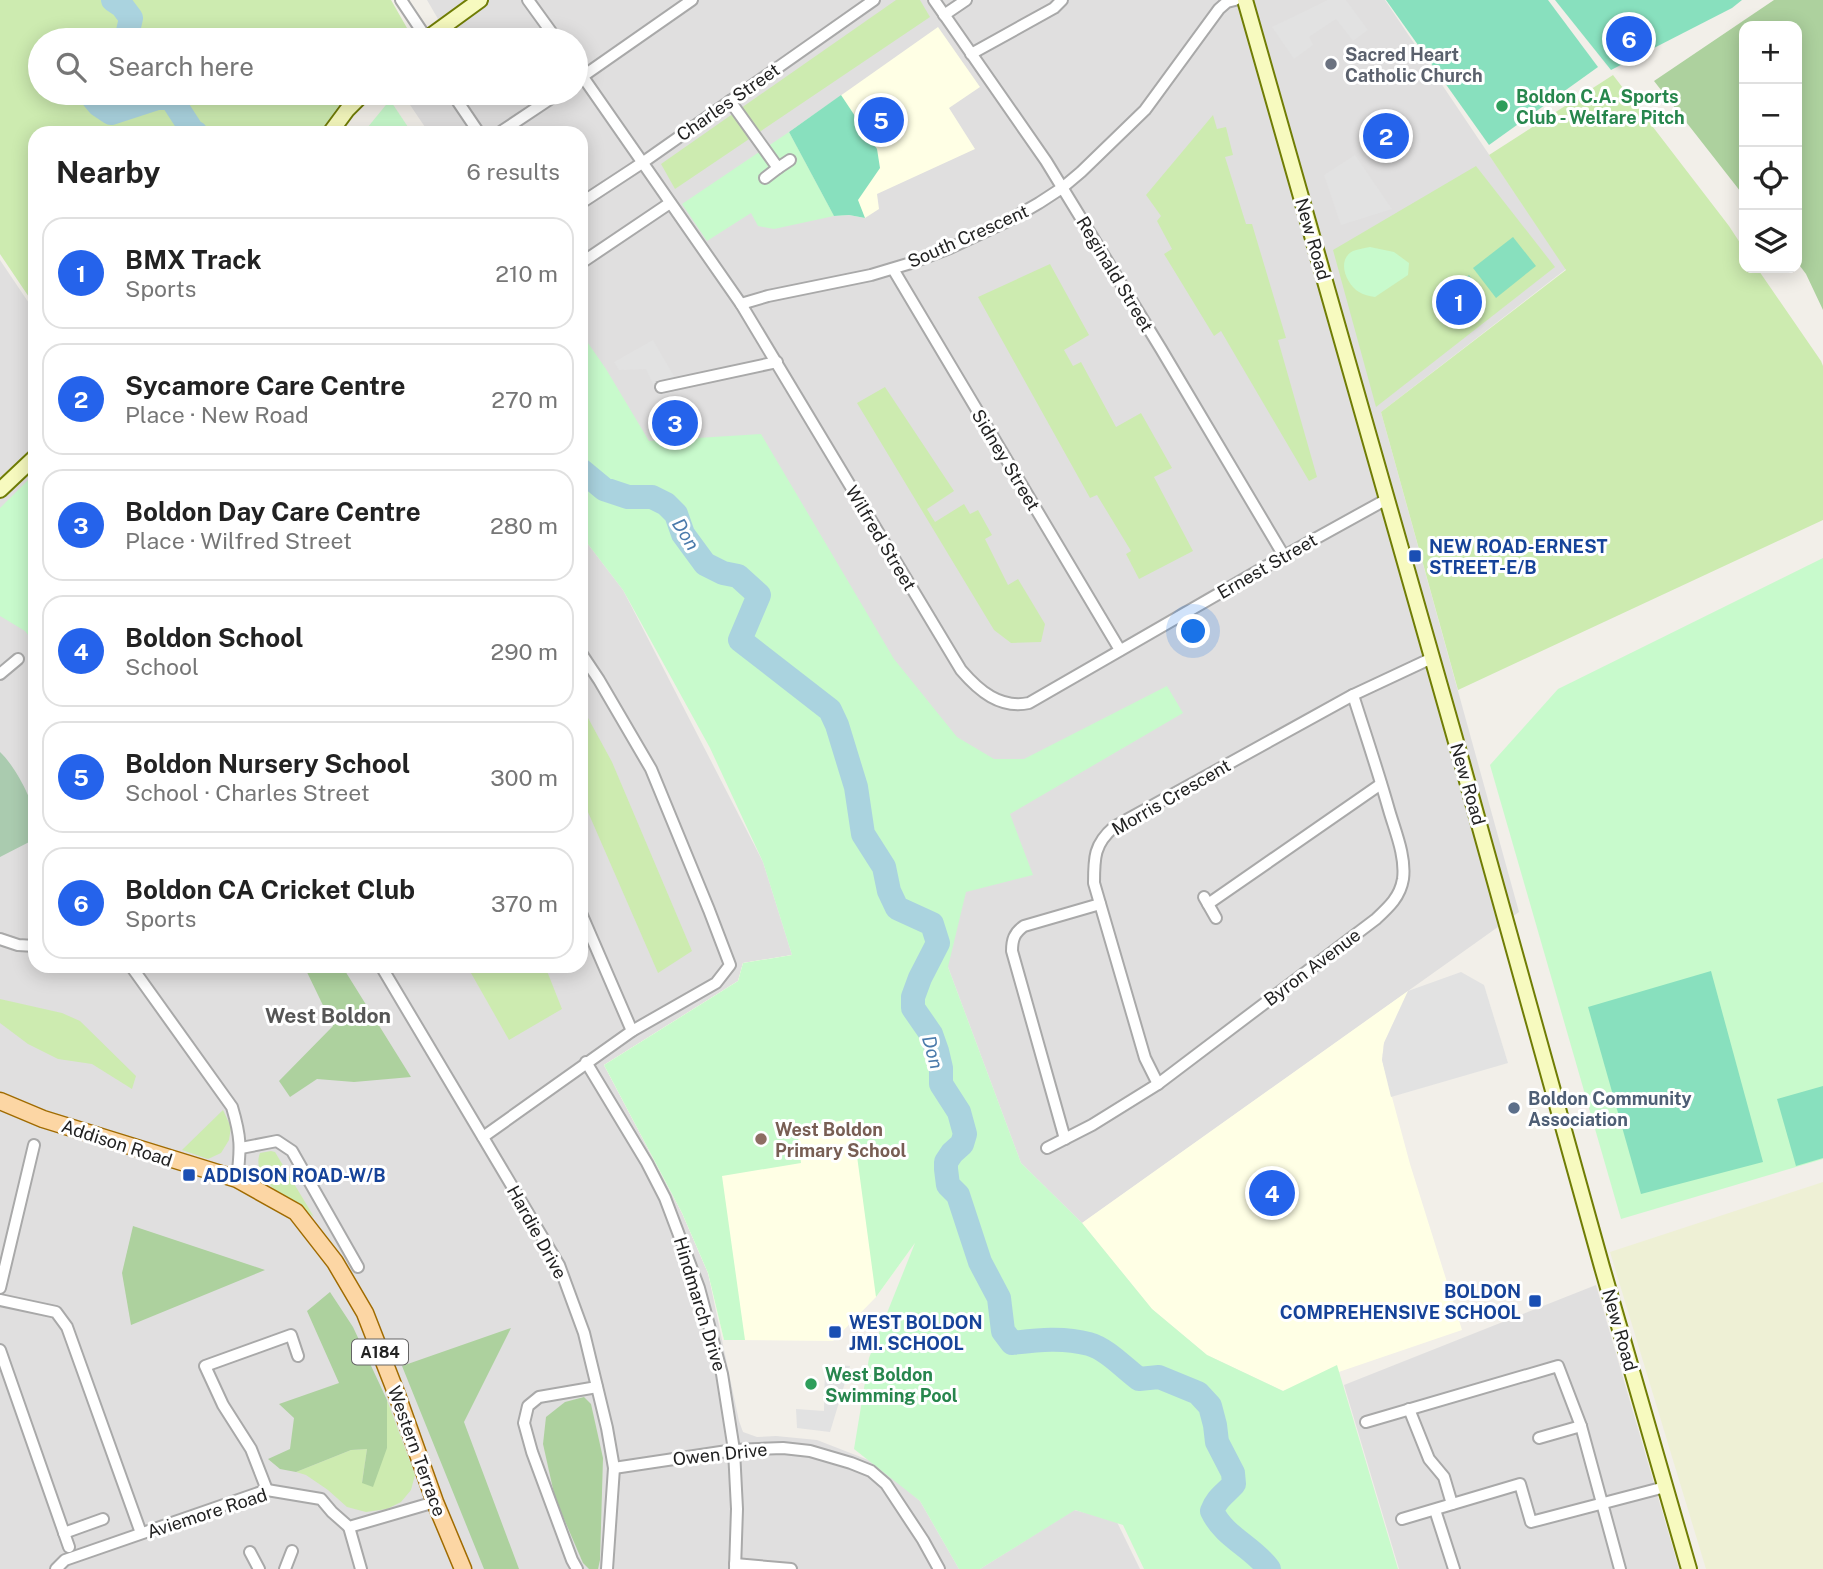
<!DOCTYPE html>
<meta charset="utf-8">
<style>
:root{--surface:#fff;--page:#f6f6f6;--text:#222;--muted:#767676;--line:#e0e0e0;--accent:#2563eb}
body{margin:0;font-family:"Public Sans",sans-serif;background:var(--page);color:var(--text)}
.controls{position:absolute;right:21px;top:21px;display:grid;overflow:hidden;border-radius:14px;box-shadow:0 4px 18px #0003}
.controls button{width:63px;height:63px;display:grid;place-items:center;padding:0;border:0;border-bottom:2px solid var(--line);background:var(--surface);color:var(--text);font:35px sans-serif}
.you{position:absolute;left:1194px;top:632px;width:24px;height:24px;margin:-18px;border:5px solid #fff;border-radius:50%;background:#1a73e8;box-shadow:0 0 0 10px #1a73e833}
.badge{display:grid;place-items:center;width:46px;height:46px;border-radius:50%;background:var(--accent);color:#fff;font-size:23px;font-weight:700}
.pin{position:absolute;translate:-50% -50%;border:4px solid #fff;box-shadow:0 2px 7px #0006}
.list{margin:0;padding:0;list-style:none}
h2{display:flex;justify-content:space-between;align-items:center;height:91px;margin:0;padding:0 28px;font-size:30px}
h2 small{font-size:23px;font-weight:400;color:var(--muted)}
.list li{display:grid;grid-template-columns:46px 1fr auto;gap:21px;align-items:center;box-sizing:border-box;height:112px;margin:0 14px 14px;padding:0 14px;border:2px solid var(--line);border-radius:21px}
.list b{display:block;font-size:26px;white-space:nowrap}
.list p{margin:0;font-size:23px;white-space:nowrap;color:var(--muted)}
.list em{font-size:23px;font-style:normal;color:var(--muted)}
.icon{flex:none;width:38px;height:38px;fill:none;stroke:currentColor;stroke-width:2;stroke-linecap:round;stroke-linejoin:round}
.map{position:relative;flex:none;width:1823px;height:1569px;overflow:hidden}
.search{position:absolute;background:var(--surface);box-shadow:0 4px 18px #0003;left:28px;top:28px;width:560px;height:77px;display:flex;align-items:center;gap:18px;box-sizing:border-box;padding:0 24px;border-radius:38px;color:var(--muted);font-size:26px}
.panel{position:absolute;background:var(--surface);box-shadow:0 4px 18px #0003;left:28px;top:126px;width:560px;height:847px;border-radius:21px}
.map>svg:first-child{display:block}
.residential{fill:#e0dfdf}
.education{fill:#ffffe5}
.farmland{fill:#eef0d5}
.grass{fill:#cdebb0}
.forest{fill:#add19e}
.cemetery{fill:#aacbaf}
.park{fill:#c8facc}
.pitch{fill:#88e0be}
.parking{fill:#e2e2e2}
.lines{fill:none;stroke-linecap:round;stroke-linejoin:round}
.river{stroke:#aad3df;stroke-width:24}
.street-casing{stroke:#a9a9a9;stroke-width:14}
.secondary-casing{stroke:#707d05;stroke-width:18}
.primary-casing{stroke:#a06b00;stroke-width:19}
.street{stroke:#fff;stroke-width:10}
.secondary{stroke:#f7fabf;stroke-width:14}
.primary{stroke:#fcd6a4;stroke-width:16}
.worship-dot{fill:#6b7280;stroke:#fff;stroke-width:2.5}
.leisure-dot{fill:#2e9e5b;stroke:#fff;stroke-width:2.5}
.transit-dot{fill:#1a4fb4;stroke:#fff;stroke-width:2.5}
.service-dot{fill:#5c6f8a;stroke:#fff;stroke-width:2.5}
.education-dot{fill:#8d6e63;stroke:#fff;stroke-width:2.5}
.labels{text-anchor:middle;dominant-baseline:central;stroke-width:6;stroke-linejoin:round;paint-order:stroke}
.shield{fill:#fff;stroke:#646464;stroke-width:2}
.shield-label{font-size:16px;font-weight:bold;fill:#222}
.worship-label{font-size:18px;font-weight:bold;fill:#5b616d;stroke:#fff;text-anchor:start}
.leisure-label{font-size:18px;font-weight:bold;fill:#27864d;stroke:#fff;text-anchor:start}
.street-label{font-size:18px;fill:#222;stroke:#fff}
.transit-label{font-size:18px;font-weight:bold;fill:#164399;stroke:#fff;text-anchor:start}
.service-label{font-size:18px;font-weight:bold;fill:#4e5e75;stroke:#fff;text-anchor:start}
.education-label{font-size:18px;font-weight:bold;fill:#785e54;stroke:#fff;text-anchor:start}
.water-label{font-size:19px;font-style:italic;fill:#4a7aab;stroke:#fff}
.quarter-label{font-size:21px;font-weight:bold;fill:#555;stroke:#fff}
</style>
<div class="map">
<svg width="1823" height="1569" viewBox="0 0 1823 1569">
<rect width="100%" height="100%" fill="#f2efe9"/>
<!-- residential -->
<g class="residential">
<path d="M427 0H1385L1566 269 1381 412 1519 912 1082 1223 1021 1163 948 967 641 447 581 358V133H429L402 93H576V40H411L438 19Z"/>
<path d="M0 260 35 312V966H581V535L623 590 763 862 792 955 743 963 738 981 604 1065 682 1213 708 1273 739 1421 743 1432 757 1437 776 1436 817 1440 876 1463 920 1501 959 1569H0Z"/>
<path d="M1596 1285 1679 1569H1399L1344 1385Z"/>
<path d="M1074 1510 1116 1520 1140 1569H980Z"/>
</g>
<!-- education -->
<g class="education">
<path d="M938 27 980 87 949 108 975 149 877 194 879 209 865 218 849 215 834 216 789 132Z"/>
<path d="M792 955 917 1240 876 1297 833 1341 724 1340 708 1273 682 1213 604 1065 738 981 743 963Z"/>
<path d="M1408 991 1384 1043 1382 1060 1410 1164 1462 1330 1283 1391 1207 1355 1152 1309 1082 1223Z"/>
</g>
<!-- farmland -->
<path class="farmland" d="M1823 1182V1569H1706L1610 1252Z"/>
<!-- grass -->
<g class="grass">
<path d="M0 0H391L411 35 406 40H40V93H348L319 133H35V306L0 254Z"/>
<path d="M896 0H920L930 17 675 189 661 164Z"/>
<path d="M1613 75 1729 226 1744 249V268H1757L1821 361 1823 366V520L1458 690 1381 412 1566 270 1489 155Z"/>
<path d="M1213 115 1217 129 1226 127 1233 155 1225 157 1246 224H1252L1286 338 1278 340 1317 477 1309 481 1221 331 1214 336 1164 254 1172 249 1157 221 1161 216 1146 195Z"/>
<path d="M1476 166 1555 267 1376 407 1333 250Z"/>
<path d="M1050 264 1089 335 1064 350 1073 366 1081 362 1116 427 1141 413 1172 468 1154 477 1193 551 1139 579 1126 554 1131 551 1097 495 1090 498 978 297Z"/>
<path d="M885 387 954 491 927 509 935 522 964 504 970 514 978 510 992 535 985 539 1008 585 1018 579 1045 624 1041 642 1011 643 994 630 857 403Z"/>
<path d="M581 705 612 762 692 951 658 973 581 796Z"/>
<path d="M467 966H545L562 1009 509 1040Z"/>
<path d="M0 999 62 1013 80 1021 136 1076 132 1089 92 1064 58 1059 28 1044 0 1023Z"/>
<path d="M223 1110 231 1127 229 1140 221 1153 208 1159 182 1150Z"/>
<path d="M271 1151 275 1152 314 1217C295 1204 249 1181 260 1153Z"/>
<path d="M387 1400 415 1475 411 1490 401 1502 387 1509 366 1512 347 1507 328 1490 306 1475 296 1472 351 1450 367 1449 362 1483 387 1448Z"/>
</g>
<!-- forest -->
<g class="forest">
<path d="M1774 0H1823V310L1806 274 1797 262V26H1744V196L1654 81Z"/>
<path d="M304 966H342L411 1077 354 1082 317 1079 290 1097 279 1081 333 1026Z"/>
<path d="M133 1226 265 1270 131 1325 122 1273Z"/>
<path d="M330 1292 353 1327 387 1400V1448L373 1487 362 1483 367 1449 351 1450 296 1472 280 1469 268 1459 290 1449 294 1418 279 1404 339 1383 307 1311Z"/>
<path d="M511 1328 464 1422 519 1569H484L402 1366Z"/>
<path d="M584 1397 591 1404 603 1458 600 1560 598 1569H589L583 1563 555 1498 543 1444 546 1417 565 1402Z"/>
</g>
<!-- cemetery -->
<path class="cemetery" d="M0 752C14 765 32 798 35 816 36 823 35 832 35 839L0 857Z"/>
<!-- park -->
<g class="park">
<path d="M390 100 412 133H363Z"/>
<path d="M789 132 834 216 774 229 758 226 751 213 707 241 682 204Z"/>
<path d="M1370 247 1394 252 1409 263 1408 275 1375 297C1369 296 1364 295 1359 292 1346 284 1336 260 1353 251 1358 249 1365 248 1370 247Z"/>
<path d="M581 333 606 369 649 441 761 434 894 659 957 737 994 759H1024L1167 686 1183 713 1010 814 1033 875 966 892 948 967 1021 1163 1082 1223 1152 1309 1207 1355 1283 1391 1337 1365 1398 1569H1144L1123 1525 1075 1510 980 1569H959L920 1501 854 1449 869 1358 915 1243 876 1297 852 1119 797 1128 801 1163 722 1176 745 1340H724L708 1273 682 1213 604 1065 738 981 743 963 792 955 763 862 710 748 623 590 581 535Z"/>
<path d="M35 473V644L25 631 0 616V508Z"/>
<path d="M1823 558V1159L1621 1219 1490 765 1558 689Z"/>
</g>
<!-- pitch -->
<g class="pitch">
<path d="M1386 0H1548L1598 67 1489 145Z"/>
<path d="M1555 0H1742L1732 8 1611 70Z"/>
<path d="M841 95 877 149 880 168 858 200 865 218 849 215 834 216 789 132Z"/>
<path d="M1513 237 1536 266 1496 298 1473 268Z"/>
<path d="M1469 275 1484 296 1473 306 1481 316 1470 325 1462 314 1455 319 1438 298Z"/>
<path d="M1711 971 1763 1162 1641 1194 1588 1007Z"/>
<path d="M1823 1086V1158L1796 1166 1777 1099Z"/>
</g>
<!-- parking -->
<g class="parking">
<path d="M1328 0H1346L1368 30 1353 41 1336 19 1309 37 1313 45 1294 59 1272 27Z"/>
<path d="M1355 155 1392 209 1341 225 1324 175Z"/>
<path d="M653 340 682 390 658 395 646 369 619 370 614 362Z"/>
<path d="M1461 972 1484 985 1508 1063 1391 1097 1382 1060 1384 1043 1408 991Z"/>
<path d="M825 1364 850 1366 830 1432 797 1428 796 1409 824 1411Z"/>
</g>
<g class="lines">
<!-- river -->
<g class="river">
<path d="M113 0 122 6 131 18 126 40"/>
<path d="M89 93 99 105 111 113 157 98H171L193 132 196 133"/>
<path d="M581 470 604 489 628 497H652L666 504 676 514 683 534 705 564 723 573 738 576 759 595 740 640 830 710 837 725 856 787 863 834 884 867 889 891 897 908 932 924 938 943 920 978 913 997V1008L931 1034 937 1051 941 1068V1084L959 1112 965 1134 962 1144 952 1153 946 1162V1169L948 1185 958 1195 980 1262 999 1298 1003 1331 1012 1343C1038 1340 1063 1337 1089 1344 1107 1349 1124 1368 1139 1379L1159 1377 1198 1393 1210 1406 1215 1425 1217 1442 1233 1473 1234 1484C1224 1495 1217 1498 1212 1511 1224 1537 1253 1547 1269 1569"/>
</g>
<!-- street casing -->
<g class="street-casing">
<g id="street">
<path d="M401 0 427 39"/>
<path d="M528 0 557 40"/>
<path d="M934 0 1046 161 1161 349 1284 556"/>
<path d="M944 15 966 0"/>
<path d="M971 54 1054 8 1062 0"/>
<path d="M576 67 741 304 961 670C979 691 1000 709 1029 703L1284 556 1387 499"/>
<path d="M576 81 692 0"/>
<path d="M452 93 479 133"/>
<path d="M730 101 778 168 765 178"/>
<path d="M499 133 559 93"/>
<path d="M778 168 790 160"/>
<path d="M581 203 642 163 874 0"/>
<path d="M581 263 670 203"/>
<path d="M893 269 1120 650"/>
<path d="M741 304 768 296 871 275 911 263 950 248 1008 221 1039 203 1062 188 1081 172 1145 110 1219 9 1227 2 1235 0"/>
<path d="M661 387 777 362"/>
<path d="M0 674 18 659"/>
<path d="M1204 897 1216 918"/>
<path d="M1208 904 1381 784"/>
<path d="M581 913 632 1031"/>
<path d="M0 939 18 945 35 946"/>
<path d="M131 966 232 1107C241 1137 241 1148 237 1179"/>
<path d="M381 966 559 1265 584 1333 607 1428 614 1468 607 1569"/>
<path d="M586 1062 647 1163 665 1198 699 1288 722 1374 734 1450 737 1509 735 1569"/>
<path d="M1158 1084 1145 1058 1094 883C1094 858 1094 844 1114 827L1353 695 1432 658"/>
<path d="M483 1137 632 1031 716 983 730 965 709 910 651 769 599 680 581 653"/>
<path d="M1065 1139 1012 951C1012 940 1014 933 1024 926L1100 904"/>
<path d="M241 1148 277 1141 292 1151 358 1267"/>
<path d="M1047 1148 1092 1125 1158 1084 1376 919C1389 907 1400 897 1403 879 1406 856 1395 831 1389 810 1378 771 1365 733 1353 695"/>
<path d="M0 1288 34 1145"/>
<path d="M0 1300 56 1312 67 1327 141 1533"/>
<path d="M0 1350 69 1547"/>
<path d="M1409 1409 1429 1459 1444 1477 1452 1504"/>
<path d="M1366 1422 1558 1366 1581 1426 1620 1569"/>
<path d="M1539 1438 1581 1426"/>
<path d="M614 1468 734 1450 783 1448 810 1451 851 1463 871 1471 886 1484 923 1540 939 1569"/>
<path d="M267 1490 251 1449 223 1405 205 1366 291 1335 298 1356"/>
<path d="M1435 1510 1454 1569"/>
<path d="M1402 1519 1520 1484 1531 1522 1665 1487"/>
<path d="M349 1527 361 1569"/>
<path d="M64 1533 103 1519"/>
<path d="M250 1552 259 1569"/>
<path d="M735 1564 791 1569"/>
<path d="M56 1569 65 1560 267 1490 321 1499 332 1512 349 1527 435 1502"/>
<path d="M285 1569 292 1551"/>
<path d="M577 1569 572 1560 532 1452 524 1423 528 1406 539 1397 597 1387"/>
</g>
</g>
<!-- secondary casing -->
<g class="secondary-casing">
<g id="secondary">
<path d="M1245 0 1462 763 1602 1267 1689 1569"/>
<path d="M425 40 480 0"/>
<path d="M330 133 347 110 364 93"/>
<path d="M0 490 35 457"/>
</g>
</g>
<!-- primary casing -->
<g class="primary-casing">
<path id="primary" d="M0 1101 43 1119 237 1179 296 1212 335 1262 365 1313 397 1395 435 1502 463 1569"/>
</g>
<!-- street -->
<use href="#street" class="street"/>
<!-- secondary -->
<use href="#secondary" class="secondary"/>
<!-- primary -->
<use href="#primary" class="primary"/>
</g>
<!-- markers -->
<circle class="worship-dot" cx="1331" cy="64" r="7"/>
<g class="leisure-dot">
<circle cx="1502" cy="106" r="7"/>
<circle cx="811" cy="1384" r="7"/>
</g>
<g class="transit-dot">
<rect x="1408" y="549" width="14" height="14" rx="3.5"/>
<rect x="182" y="1168" width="14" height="14" rx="3.5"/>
<rect x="1528" y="1294" width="14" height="14" rx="3.5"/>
<rect x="828" y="1325" width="14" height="14" rx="3.5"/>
</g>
<circle class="service-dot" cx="1514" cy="1108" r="7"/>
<circle class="education-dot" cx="761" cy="1139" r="7"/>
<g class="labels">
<!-- shield labels -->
<rect class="shield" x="352" y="1339.5" width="56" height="25" rx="5"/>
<g class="shield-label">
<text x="380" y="1352">A184</text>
</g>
<!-- worship labels -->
<g class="worship-label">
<text x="1345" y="54">Sacred Heart<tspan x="1345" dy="21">Catholic Church</tspan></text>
</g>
<!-- leisure labels -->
<g class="leisure-label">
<text x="1516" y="96">Boldon C.A. Sports<tspan x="1516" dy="21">Club - Welfare Pitch</tspan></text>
<text x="825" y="1374">West Boldon<tspan x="825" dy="21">Swimming Pool</tspan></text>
</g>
<!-- street labels -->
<g class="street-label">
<text transform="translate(728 102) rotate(-35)">Charles Street</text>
<text transform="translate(968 236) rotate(-24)">South Crescent</text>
<text transform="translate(1313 239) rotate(74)">New Road</text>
<text transform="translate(1115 274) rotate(59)">Reginald Street</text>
<text transform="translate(1006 460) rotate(59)">Sidney Street</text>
<text transform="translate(881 538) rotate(59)">Wilfred Street</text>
<text transform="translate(1267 566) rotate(-30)">Ernest Street</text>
<text transform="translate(1468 784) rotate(74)">New Road</text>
<text transform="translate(1171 797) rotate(-30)">Morris Crescent</text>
<text transform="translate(1312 967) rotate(-37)">Byron Avenue</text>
<text transform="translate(117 1143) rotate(18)">Addison Road</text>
<text transform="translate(537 1232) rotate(61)">Hardie Drive</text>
<text transform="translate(700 1304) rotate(73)">Hindmarch Drive</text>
<text transform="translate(1620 1330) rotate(74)">New Road</text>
<text transform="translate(417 1451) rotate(70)">Western Terrace</text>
<text transform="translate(720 1454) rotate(-6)">Owen Drive</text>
<text transform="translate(207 1513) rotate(-18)">Aviemore Road</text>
</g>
<!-- transit labels -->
<g class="transit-label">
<text x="1429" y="546">NEW ROAD-ERNEST<tspan x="1429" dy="21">STREET-E/B</tspan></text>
<text x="203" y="1175">ADDISON ROAD-W/B</text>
<text x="1521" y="1291" text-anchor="end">BOLDON<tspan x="1521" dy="21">COMPREHENSIVE SCHOOL</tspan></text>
<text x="849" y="1322">WEST BOLDON<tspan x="849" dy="21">JMI. SCHOOL</tspan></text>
</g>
<!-- service labels -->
<g class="service-label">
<text x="1528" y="1098">Boldon Community<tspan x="1528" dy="21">Association</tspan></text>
</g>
<!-- education labels -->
<g class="education-label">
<text x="775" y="1129">West Boldon<tspan x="775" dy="21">Primary School</tspan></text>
</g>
<!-- water labels -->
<g class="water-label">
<text transform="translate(686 534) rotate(58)">Don</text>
<text transform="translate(933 1052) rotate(74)">Don</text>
</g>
<!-- quarter labels -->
<g class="quarter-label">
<text x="328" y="1015">West Boldon</text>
</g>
</g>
</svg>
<div class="controls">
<button>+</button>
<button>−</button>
<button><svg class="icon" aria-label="locate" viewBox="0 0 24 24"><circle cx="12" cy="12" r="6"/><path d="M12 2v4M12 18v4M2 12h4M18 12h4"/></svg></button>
<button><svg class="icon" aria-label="layers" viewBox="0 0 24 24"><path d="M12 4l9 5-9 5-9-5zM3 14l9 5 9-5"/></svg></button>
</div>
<div class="you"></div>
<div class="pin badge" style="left:1459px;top:302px">1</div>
<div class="pin badge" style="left:1386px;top:136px">2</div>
<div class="pin badge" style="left:675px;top:423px">3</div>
<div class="pin badge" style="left:1272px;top:1193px">4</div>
<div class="pin badge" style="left:881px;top:120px">5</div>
<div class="pin badge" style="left:1629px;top:39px">6</div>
<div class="search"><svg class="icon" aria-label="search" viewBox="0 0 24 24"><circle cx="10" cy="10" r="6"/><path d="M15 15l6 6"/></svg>Search here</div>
<section class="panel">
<h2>Nearby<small>6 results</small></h2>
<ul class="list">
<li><span class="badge">1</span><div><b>BMX Track</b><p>Sports</p></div><em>210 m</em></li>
<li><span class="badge">2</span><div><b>Sycamore Care Centre</b><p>Place · New Road</p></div><em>270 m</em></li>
<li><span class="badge">3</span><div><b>Boldon Day Care Centre</b><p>Place · Wilfred Street</p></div><em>280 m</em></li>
<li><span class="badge">4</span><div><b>Boldon School</b><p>School</p></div><em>290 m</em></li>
<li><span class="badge">5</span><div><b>Boldon Nursery School</b><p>School · Charles Street</p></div><em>300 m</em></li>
<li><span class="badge">6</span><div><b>Boldon CA Cricket Club</b><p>Sports</p></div><em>370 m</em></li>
</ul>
</section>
</div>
